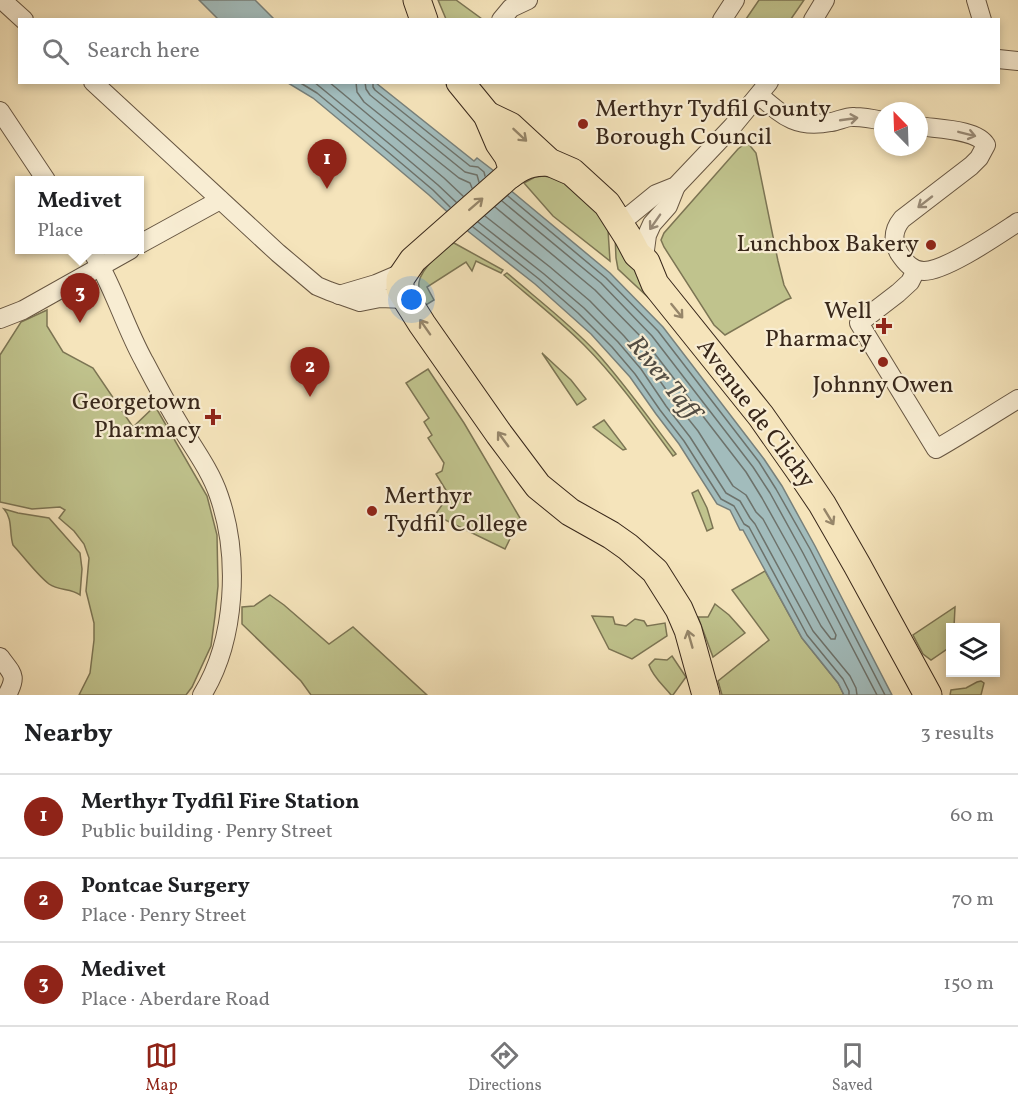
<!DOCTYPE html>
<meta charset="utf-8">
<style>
:root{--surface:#fff;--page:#f2f2f2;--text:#202124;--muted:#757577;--line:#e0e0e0;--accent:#8f2418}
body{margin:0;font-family:Vollkorn,serif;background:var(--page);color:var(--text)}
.controls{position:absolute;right:18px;bottom:18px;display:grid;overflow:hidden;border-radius:0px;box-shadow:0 3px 9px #0003}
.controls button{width:54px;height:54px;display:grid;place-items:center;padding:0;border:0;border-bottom:2px solid var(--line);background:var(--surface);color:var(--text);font:30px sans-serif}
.compass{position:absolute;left:874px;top:102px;width:54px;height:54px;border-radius:50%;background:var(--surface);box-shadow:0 3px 9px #0003;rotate:337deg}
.you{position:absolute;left:412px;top:300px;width:21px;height:21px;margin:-15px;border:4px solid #fff;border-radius:50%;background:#1a73e8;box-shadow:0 0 0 9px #1a73e833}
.badge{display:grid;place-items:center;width:39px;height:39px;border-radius:50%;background:var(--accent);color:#fff;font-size:20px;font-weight:700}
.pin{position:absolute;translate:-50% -50px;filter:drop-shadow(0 2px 3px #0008)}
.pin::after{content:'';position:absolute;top:32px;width:21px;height:18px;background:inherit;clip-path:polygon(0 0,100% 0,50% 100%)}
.popup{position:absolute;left:15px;top:176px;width:129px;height:78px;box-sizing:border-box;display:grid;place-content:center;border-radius:0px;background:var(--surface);filter:drop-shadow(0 2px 4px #0005);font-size:20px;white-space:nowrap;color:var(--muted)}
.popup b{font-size:22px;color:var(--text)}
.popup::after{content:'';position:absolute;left:50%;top:100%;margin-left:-12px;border:12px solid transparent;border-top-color:var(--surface)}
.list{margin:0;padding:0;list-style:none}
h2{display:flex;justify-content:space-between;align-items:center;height:78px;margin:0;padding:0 24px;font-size:26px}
h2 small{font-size:20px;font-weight:400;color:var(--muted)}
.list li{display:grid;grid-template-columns:39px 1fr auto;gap:18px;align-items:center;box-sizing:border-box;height:84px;padding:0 24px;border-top:2px solid var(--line)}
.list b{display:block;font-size:22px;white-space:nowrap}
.list p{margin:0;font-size:20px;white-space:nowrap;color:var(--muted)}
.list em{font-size:20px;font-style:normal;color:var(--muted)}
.icon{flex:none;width:33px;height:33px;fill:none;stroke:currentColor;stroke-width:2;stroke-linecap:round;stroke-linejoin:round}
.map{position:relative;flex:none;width:1018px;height:695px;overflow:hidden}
.search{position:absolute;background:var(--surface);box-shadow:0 3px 9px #0003;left:18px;right:18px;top:18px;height:66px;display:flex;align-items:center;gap:15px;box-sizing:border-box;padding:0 21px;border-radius:0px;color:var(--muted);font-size:22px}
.sheet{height:330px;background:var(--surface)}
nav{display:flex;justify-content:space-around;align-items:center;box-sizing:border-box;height:84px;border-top:2px solid var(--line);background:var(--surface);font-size:16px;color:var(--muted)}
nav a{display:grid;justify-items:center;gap:3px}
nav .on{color:var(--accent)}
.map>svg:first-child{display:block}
.green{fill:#c0c38d;stroke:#7c7554;stroke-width:1.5}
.water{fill:#a2bcbc;stroke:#78807b;stroke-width:1.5}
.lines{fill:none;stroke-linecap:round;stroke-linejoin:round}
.shore{stroke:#6d726b;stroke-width:1.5}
.street-casing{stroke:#675642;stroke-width:20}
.primary-casing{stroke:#38271a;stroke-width:29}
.street{stroke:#f8edd3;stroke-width:18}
.primary{stroke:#f5e4bb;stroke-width:27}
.oneway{stroke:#988a76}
.oneway2{stroke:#96866a}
.poi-dot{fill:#8f2418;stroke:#f8edd3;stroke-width:2}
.labels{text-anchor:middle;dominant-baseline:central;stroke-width:4.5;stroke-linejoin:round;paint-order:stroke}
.poi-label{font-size:24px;fill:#38271a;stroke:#f8edd3;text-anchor:end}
.street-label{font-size:24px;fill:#38271a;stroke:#f8edd3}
.water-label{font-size:26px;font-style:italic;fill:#524c42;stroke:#f8edd3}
</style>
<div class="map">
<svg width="1018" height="695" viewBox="0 0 1018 695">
<rect width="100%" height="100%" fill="#f5e4bb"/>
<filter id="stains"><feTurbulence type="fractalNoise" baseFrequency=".00333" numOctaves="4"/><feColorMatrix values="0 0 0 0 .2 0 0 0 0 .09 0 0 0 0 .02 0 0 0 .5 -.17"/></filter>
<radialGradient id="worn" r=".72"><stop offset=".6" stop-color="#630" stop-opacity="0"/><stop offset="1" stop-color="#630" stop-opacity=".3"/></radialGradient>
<!-- green -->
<g class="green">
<path d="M438 0H456L482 19H446Z"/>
<path d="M759 0H804L791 19H746Z"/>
<path d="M747 142 756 153 778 261 784 285 791 298 786 300 725 335 714 325 664 247 661 240 664 233 738 149Z"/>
<path d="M544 176 554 178 562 181 601 216 608 230 610 261 553 216 524 183 535 177Z"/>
<path d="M615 235 629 249 651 300 618 269 616 258Z"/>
<path d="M454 243 503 270 501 273 476 261 472 271 466 262 427 287 434 300 426 305C421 298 418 290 419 282 421 270 443 246 454 243Z"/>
<path d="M507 273C537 299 569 323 596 352 625 384 650 420 676 454L673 456C645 418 617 378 584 345 559 320 531 298 504 275Z"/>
<path d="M47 310V326L63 352 93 368 133 427 155 406 207 496 217 535 218 586 215 616 211 646 192 687 186 695H79L90 673 94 640V623L86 591 89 558 84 544 74 531 59 518 65 510 60 507 32 509 0 502V355L21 322Z"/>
<path d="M542 353 571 380 586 399 577 405Z"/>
<path d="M428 369 464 423 520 518 505 549 435 515 449 495 436 474 442 471 444 463 428 438 432 435 424 422 429 418 406 383Z"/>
<path d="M604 420 626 449 623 450 593 427Z"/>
<path d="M698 490 707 508 713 528 707 531 692 493Z"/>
<path d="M4 509 18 513 49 518 80 553 82 569 80 595C71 588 59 591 49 584 38 576 23 556 13 545 9 533 13 519 4 509Z"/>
<path d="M765 571 802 638 838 683 844 695H722L718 681 769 640 732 590Z"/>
<path d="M270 595 284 605 329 644 353 627 427 695H311L301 681 242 624V607L254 606Z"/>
<path d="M715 604 729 615 745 633 713 657 698 617H708Z"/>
<path d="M955 607 954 627 950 628V647L931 660 923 654 913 635Z"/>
<path d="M592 616 613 617 615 624 626 626 635 619 644 621 647 626 665 623 667 636 632 659 609 649Z"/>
<path d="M672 656 686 677 673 695H671C663 685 653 677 649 665L655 659 667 660Z"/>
<path d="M981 681 984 683 981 695H950L951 690 966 688 977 682Z"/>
</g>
<!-- water -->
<g class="water">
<path d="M199 0H255L274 19H218Z"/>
<path d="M288 83H376L474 161 477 158 494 171 509 189 610 273 663 327 764 459 782 486 815 546 892 695H844L838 683 802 638 743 530H740L730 510 717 504 679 444 656 414 630 377 591 334 535 284 469 232 429 195 384 157 313 98Z"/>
</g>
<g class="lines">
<!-- shore -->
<g class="shore">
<path d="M299 82 317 93 388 152 433 190 450 207"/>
<path d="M314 82 392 146 438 185 456 202"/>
<path d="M329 82 444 178 463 196"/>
<path d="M356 82 357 92 364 102 459 178 470 183 472 188"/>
<path d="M365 82 366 89 370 95 465 172 477 175 479 182"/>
<path d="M373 82V87L375 90 470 166 478 167 484 172 485 176"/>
<path d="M508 196 606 278 658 331 759 462 776 489 810 549 885 695"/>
<path d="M502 201 601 283 652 336 753 467 770 493 803 553 877 695"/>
<path d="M485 216 550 267 590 301 624 336 648 364 674 401 698 431 733 486 746 495 756 512 763 519 821 626 831 639H835L836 635 795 557 762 498 746 472 645 341 595 290 495 207"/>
<path d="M478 222 544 274 584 308 618 342 641 369 666 406 690 437 726 493 740 501 750 518 755 524 813 631 850 676 856 688 857 695"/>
<path d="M473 227 539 279 578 313 612 347 635 374 660 410 684 441 721 499 734 506 744 524 749 527 807 635 843 679 849 691V695"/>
</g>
<!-- street casing -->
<g class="street-casing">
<g id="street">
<path d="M2 0 24 20"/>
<path d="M976 0 982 20"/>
<path d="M501 20 511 8 528 0"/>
<path d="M722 20 735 0"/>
<path d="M813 20 825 0"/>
<path d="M998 59 1018 61"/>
<path d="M93 82 278 253 317 286 329 291 360 302 380 298 405 299"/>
<path d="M759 95C783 116 796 129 831 122 839 121 847 116 854 117 864 117 874 119 883 121"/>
<path d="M0 111 46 180"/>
<path d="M919 126C937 129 977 129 986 145L979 158 971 166 902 219C893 230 892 240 899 253 905 262 912 271 924 271 946 271 998 235 1018 222"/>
<path d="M615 216H629L656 194 676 186 732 127 769 82"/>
<path d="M140 244 220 200"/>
<path d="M91 250C113 284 124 325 144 361 156 384 168 406 182 429 195 450 211 472 219 496 240 557 236 640 202 695"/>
<path d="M646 262 645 250 647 235 652 224 668 206 676 186"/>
<path d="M916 270 910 282 898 293 859 323 936 449C964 433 990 416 1018 399"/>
<path d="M339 295 376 284 404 272"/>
<path d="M0 319 23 310 130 250"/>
<path d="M0 657C12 674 18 675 7 695"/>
</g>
</g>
<!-- primary casing -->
<g class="primary-casing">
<g id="primary">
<path d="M417 0 424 20"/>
<path d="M460 82 487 115 499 143 508 156 511 165V174"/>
<path d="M487 115 510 126 549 162 572 172 607 204 628 237 637 254 646 262 655 284 761 416 799 470 822 504 857 565 928 695"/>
<path d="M549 162C531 162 522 165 507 177L413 260 400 279V289L422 324 499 434 538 486 570 512 611 535 628 547 655 571 679 609 688 630 706 695"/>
</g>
</g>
<!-- street -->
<use href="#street" class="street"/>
<!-- primary -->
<use href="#primary" class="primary"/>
</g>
<!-- one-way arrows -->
<defs><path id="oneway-shaft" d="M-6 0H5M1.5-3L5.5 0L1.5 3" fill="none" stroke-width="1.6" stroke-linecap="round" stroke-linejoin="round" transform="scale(1.5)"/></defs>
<g class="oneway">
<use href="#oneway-shaft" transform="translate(849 119) rotate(-8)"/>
<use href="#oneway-shaft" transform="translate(967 134) rotate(14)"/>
<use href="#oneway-shaft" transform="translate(925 202) rotate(142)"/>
<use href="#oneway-shaft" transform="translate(655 222) rotate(125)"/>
</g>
<g class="oneway2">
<use href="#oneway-shaft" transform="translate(520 135) rotate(43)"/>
<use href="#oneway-shaft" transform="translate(476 204) rotate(-41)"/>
<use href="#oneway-shaft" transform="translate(677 311) rotate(51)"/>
<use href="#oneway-shaft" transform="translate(425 327) rotate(-125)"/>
<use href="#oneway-shaft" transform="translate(503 439) rotate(-126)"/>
<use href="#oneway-shaft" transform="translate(829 517) rotate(59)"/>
<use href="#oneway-shaft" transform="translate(690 639) rotate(-106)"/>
</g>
<!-- markers -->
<g class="poi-dot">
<circle cx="583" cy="124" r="6"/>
<circle cx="931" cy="245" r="6"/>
<path d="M881 317h6v6h6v6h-6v6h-6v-6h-6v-6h6z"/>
<circle cx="883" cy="362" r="6"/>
<path d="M210 408h6v6h6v6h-6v6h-6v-6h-6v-6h6z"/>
<circle cx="372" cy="511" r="6"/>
</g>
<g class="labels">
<!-- poi labels -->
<g class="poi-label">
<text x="595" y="110" text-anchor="start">Merthyr Tydfil County<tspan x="595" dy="28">Borough Council</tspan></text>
<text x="919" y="245">Lunchbox Bakery</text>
<text x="872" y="312">Well<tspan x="872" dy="28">Pharmacy</tspan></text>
<text x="883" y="386" text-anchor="middle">Johnny Owen</text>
<text x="201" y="403">Georgetown<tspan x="201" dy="28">Pharmacy</tspan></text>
<text x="384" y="497" text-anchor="start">Merthyr<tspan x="384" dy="28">Tydfil College</tspan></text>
</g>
<!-- street labels -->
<g class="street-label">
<text transform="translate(755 414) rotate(53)">Avenue de Clichy</text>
</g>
<!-- water labels -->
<g class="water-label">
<text transform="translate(663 378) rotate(51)">River Taff</text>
</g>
</g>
<rect width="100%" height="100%" filter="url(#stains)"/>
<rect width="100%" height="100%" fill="url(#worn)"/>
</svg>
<div class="controls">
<button><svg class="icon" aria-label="layers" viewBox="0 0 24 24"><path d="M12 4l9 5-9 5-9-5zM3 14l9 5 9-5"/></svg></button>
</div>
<svg class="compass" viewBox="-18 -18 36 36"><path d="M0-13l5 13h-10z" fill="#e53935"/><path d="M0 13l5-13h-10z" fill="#757577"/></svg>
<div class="you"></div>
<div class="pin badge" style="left:327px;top:189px">1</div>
<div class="pin badge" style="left:310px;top:397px">2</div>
<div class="pin badge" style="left:80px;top:323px">3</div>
<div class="popup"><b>Medivet</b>Place</div>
<div class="search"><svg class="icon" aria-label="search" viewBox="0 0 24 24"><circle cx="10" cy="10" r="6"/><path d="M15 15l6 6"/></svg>Search here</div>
</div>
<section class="sheet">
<h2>Nearby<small>3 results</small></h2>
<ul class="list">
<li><span class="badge">1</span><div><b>Merthyr Tydfil Fire Station</b><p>Public building · Penry Street</p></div><em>60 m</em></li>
<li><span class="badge">2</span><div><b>Pontcae Surgery</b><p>Place · Penry Street</p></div><em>70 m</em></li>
<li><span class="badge">3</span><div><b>Medivet</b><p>Place · Aberdare Road</p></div><em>150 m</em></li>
</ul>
</section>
<nav>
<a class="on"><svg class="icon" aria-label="map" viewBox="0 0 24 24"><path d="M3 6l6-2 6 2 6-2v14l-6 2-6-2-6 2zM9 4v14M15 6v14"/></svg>Map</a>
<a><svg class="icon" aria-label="directions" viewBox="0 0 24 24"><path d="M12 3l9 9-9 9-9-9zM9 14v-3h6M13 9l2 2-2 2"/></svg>Directions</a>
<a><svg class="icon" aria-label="saved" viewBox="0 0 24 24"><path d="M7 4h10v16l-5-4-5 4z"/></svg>Saved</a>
</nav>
